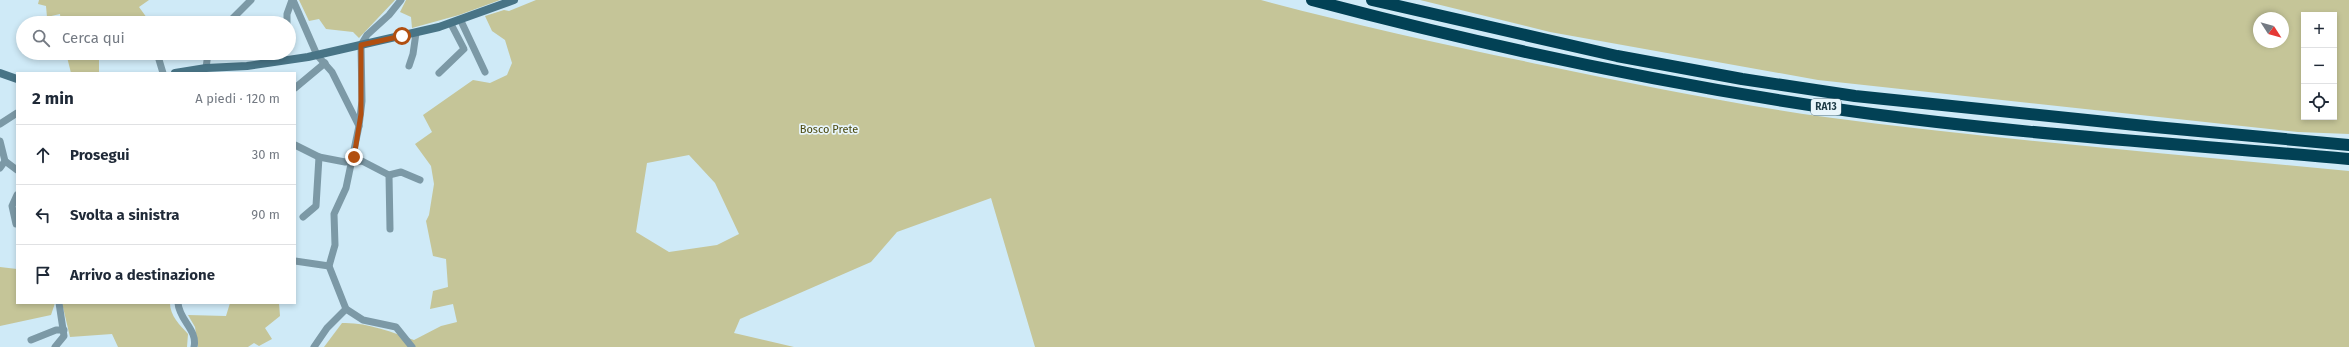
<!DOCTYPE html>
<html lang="it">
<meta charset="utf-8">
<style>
:root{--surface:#fff;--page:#f2f2f3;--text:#1f2937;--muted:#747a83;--line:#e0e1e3}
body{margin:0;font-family:"Fira Sans",sans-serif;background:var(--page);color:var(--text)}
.controls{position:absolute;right:12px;top:12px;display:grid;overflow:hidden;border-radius:0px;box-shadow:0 2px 6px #0003}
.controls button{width:36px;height:36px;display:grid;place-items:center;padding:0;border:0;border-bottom:1px solid var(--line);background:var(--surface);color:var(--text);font:20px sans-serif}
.compass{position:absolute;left:2253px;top:12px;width:36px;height:36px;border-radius:50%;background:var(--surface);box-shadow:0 2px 6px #0003;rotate:126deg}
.stop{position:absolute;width:12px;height:12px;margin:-9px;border:3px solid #b14f10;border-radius:50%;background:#fff}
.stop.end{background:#b14f10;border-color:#fff;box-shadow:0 1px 4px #0008}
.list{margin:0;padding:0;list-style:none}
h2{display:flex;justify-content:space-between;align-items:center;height:52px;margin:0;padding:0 16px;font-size:17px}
h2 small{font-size:13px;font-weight:400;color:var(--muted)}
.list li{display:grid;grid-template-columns:26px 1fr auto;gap:12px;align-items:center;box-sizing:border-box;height:60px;padding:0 16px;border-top:1px solid var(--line)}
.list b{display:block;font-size:15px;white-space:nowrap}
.list em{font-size:13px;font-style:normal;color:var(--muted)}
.icon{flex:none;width:22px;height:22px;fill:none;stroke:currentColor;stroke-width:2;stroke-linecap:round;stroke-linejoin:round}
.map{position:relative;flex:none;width:2349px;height:347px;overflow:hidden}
.search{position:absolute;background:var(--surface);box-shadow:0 2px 6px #0003;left:16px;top:16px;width:280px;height:44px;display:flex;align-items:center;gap:10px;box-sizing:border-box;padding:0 14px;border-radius:22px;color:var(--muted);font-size:15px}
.panel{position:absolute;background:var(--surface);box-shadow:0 2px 6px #0003;left:16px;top:72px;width:280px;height:232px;border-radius:0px}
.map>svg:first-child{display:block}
.green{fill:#c5c598;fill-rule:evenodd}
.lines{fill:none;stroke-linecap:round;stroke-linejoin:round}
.street{stroke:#7c99a6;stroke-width:7}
.secondary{stroke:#487486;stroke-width:8}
.highway{stroke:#024155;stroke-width:12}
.route{stroke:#b14f10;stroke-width:5}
.labels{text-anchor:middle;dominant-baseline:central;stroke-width:3.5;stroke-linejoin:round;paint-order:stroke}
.shield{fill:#e8f5fb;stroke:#5a737d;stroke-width:1}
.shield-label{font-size:10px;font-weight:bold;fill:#1d3b47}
.park-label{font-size:11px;fill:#4c4a0f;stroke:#e8f5fb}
</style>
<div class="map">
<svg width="2349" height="347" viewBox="0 0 2349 347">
<rect width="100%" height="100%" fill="#cfeaf7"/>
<!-- green -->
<g class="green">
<path d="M39 0H149L139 7 147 18 133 23 100 20V23H61L60 14 47 17 46 6 38 4Z"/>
<path d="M299 0H395L359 38 353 32 326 29 319 19 309 21Z"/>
<path d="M406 0H500L459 15 412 28 411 17 400 12Z"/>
<path d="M536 0H1261C1355 25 1451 46 1547 66 1639 85 1732 104 1825 117 1999 140 2174 154 2349 171V347H1035L991 198 897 232 871 262 740 319 734 333 794 347H324L342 323C366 322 392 332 414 340L441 326 457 322 453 304 430 309 433 291 448 287 446 259 433 256 426 221 429 215 434 184 431 166 415 144 432 132 423 115 473 80 490 83 507 75 512 63 505 40 492 31 485 16 504 10 509 11ZM689 155 715 183 739 234 717 245 669 252 636 232 647 163Z"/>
<path d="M1420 0H2349V134L2298 132 1818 80 1550 32ZM2304 15H2334V117H2304ZM2259 18H2283V42H2259Z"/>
<path d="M66 53H99V73H71Z"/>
<path d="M0 267 17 269V303H55L51 315 0 326Z"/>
<path d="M62 303H170C170 316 180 325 188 334L187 347H118L112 334 70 337Z"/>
<path d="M230 303H279L280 316 265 328 272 339 259 346 254 343 248 347H198L195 327 188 315 226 316Z"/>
</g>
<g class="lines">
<!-- street -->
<g class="street">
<path d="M293 0 317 55 332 72 359 126 346 188 334 214 335 245 329 266 346 309 363 320 396 327 412 347"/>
<path d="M461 21 485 72"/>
<path d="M168 23 169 22"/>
<path d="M228 23 251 0"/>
<path d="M287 23V14L292 0"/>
<path d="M157 53 163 73"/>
<path d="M409 66 413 54 416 33"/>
<path d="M206 68 208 53"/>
<path d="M439 73 464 49 451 24"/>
<path d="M295 88 325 63"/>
<path d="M0 124 17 113"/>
<path d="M359 126 362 101 361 45 367 35 389 15 401 0"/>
<path d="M0 141 5 161 17 170"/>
<path d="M295 145 319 157 345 162 362 161 389 175 401 172 420 180"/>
<path d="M0 168 5 161"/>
<path d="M389 175 390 229"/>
<path d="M303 217 316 206 319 157"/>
<path d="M16 224 12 206 17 195"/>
<path d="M295 261 329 266"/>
<path d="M178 303C179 320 198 330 194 347"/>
<path d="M31 340 56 330H64"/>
<path d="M55 347 64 336 59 303"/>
<path d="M314 347 327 328 346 309"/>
</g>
<!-- secondary -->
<g class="secondary">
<path d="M0 73 17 79"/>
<path d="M175 73 206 68 247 66 308 57 439 27 514 0"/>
</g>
<!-- highway -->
<g class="highway">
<path d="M1312 0C1489 47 1668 85 1850 111 2015 134 2183 144 2349 159"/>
<path d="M1372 0 1617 56 1742 79 1855 96 2155 127 2349 145"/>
</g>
</g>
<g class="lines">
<!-- route -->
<path class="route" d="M354 157 361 114V45L402 36"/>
</g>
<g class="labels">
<!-- shield labels -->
<rect class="shield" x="1811" y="99" width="30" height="16" rx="3"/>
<g class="shield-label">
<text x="1826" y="107">RA13</text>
</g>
<!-- park labels -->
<g class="park-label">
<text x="829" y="129">Bosco Prete</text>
</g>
</g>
</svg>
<div class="controls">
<button>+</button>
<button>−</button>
<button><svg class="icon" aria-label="locate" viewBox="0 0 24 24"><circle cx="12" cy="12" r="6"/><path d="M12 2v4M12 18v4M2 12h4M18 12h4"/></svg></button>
</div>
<svg class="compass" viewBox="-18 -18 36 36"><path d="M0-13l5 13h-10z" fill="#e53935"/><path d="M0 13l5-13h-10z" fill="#747a83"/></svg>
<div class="stop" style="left:402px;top:36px"></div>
<div class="stop end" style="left:354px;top:157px"></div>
<div class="search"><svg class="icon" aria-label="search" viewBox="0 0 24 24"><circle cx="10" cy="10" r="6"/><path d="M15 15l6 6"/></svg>Cerca qui</div>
<section class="panel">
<h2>2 min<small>A piedi · 120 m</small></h2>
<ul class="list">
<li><svg class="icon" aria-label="ahead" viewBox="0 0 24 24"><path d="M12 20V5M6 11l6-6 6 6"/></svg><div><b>Prosegui</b></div><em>30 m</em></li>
<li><svg class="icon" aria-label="left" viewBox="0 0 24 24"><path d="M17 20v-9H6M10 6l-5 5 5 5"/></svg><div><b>Svolta a sinistra</b></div><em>90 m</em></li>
<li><svg class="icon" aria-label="arrive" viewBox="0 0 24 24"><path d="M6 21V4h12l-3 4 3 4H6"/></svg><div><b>Arrivo a destinazione</b></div></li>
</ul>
</section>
</div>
